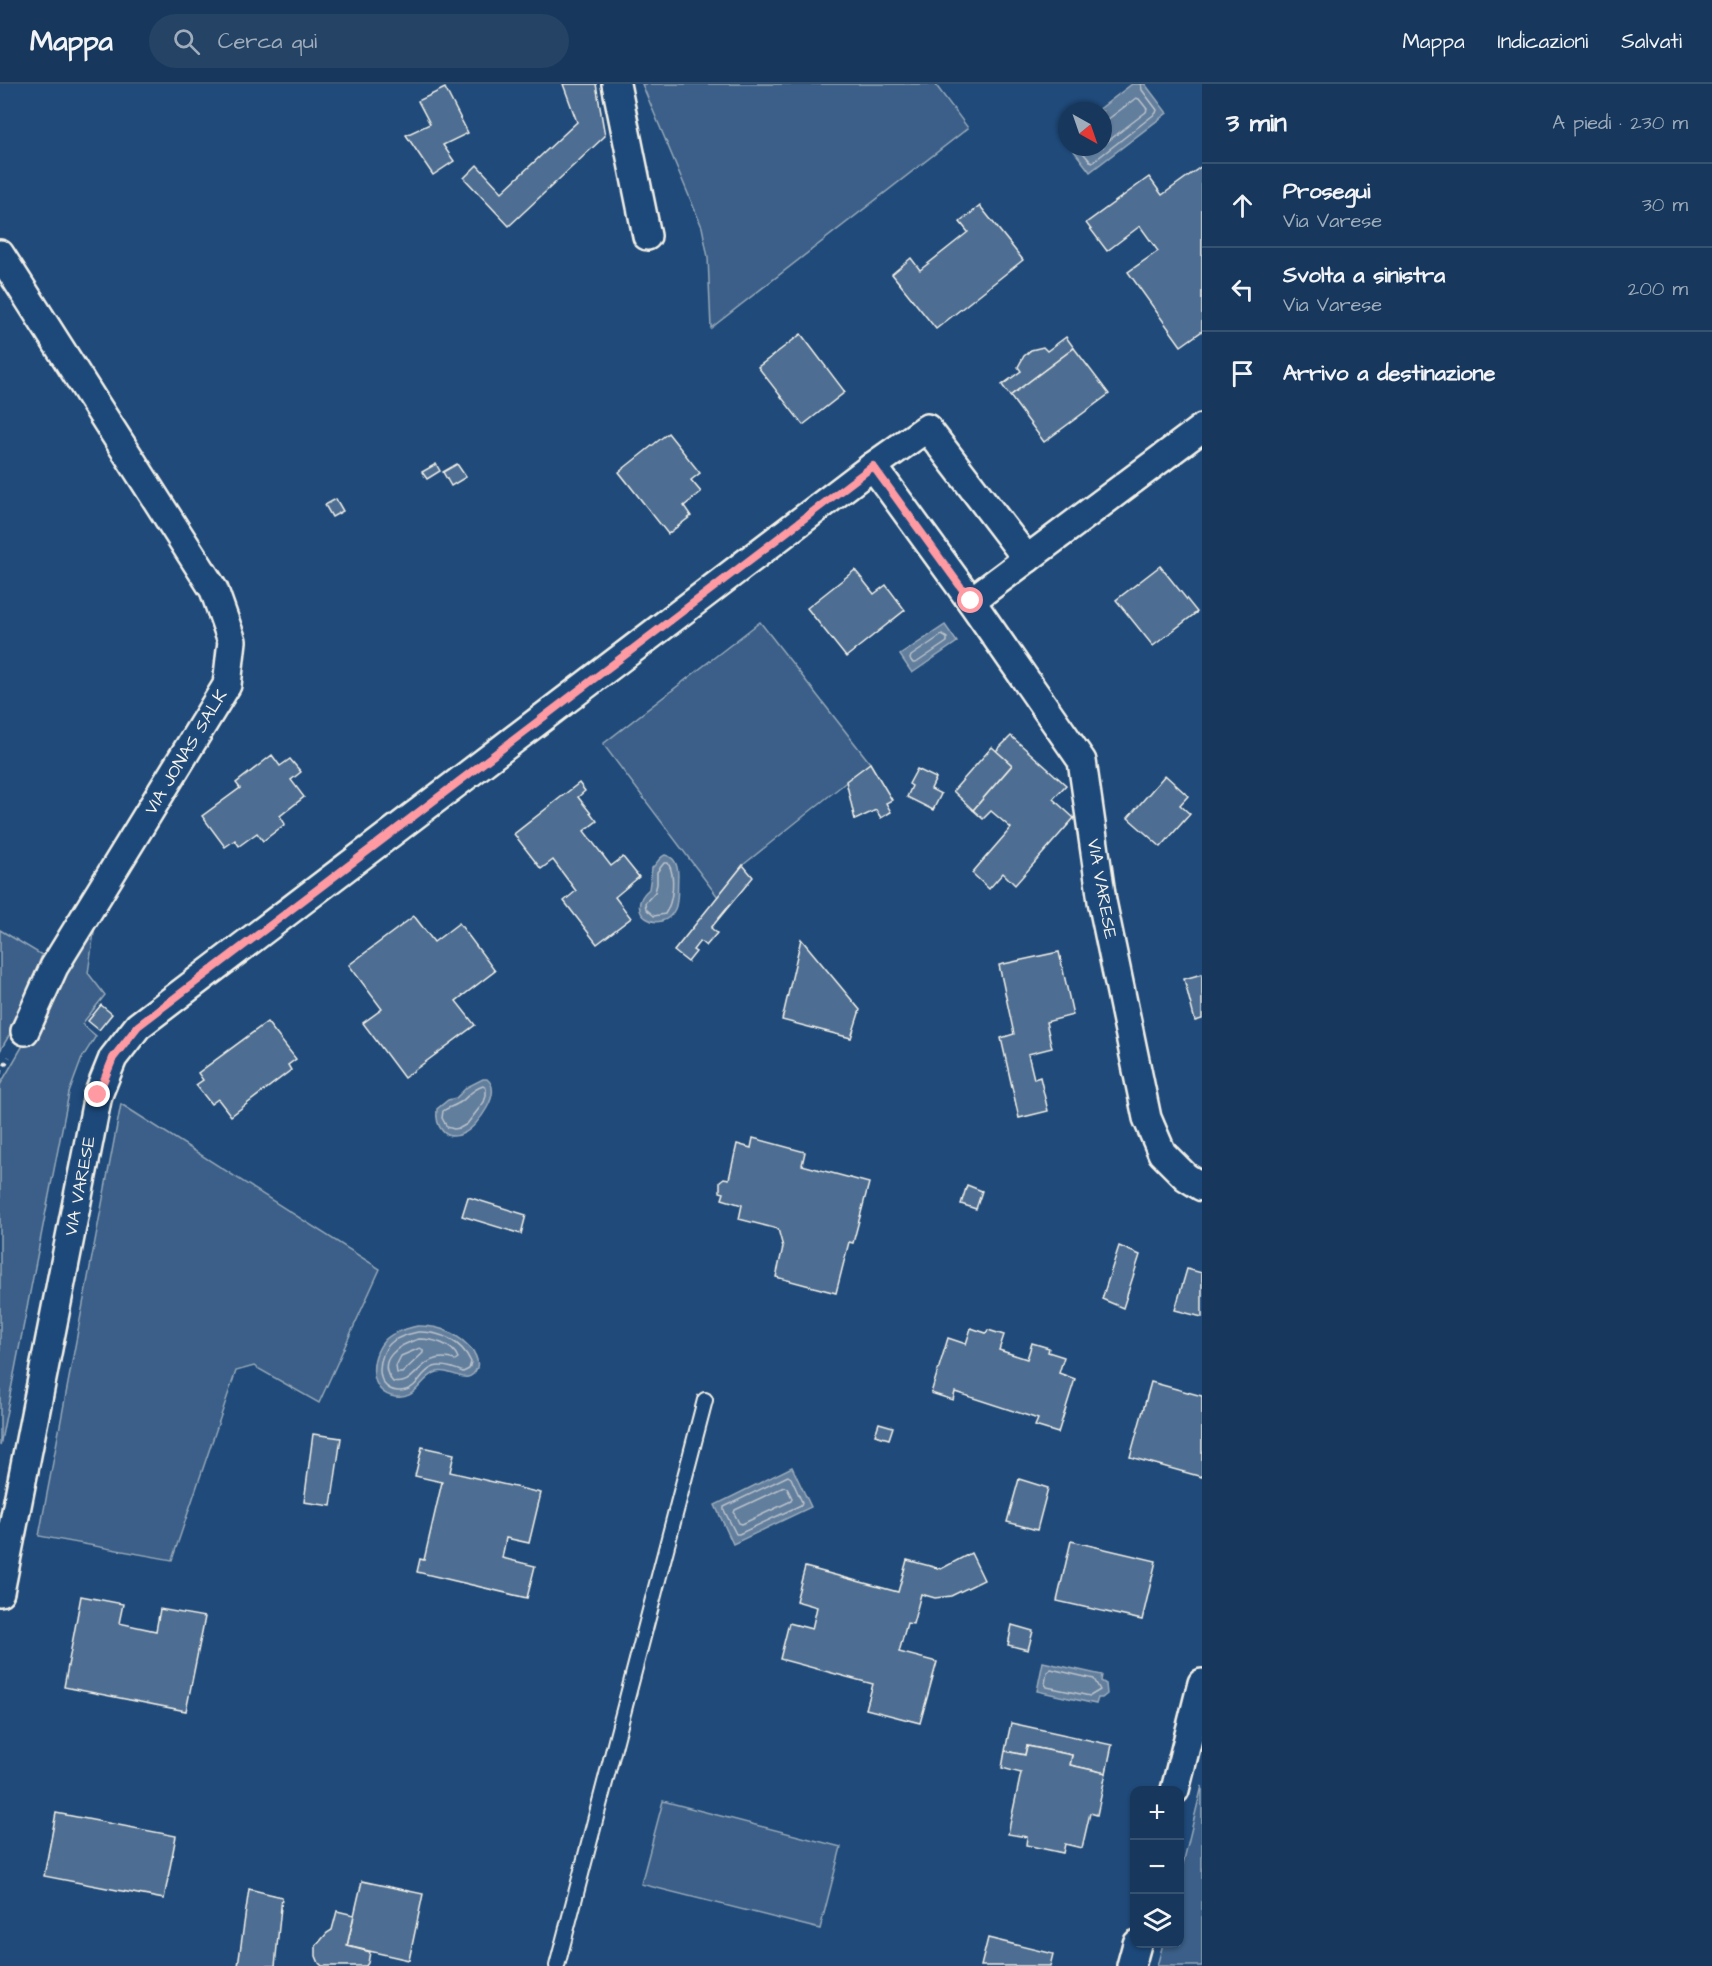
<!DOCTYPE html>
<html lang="it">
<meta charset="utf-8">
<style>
:root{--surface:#17385c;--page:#244365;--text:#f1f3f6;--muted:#9eacbb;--line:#365272}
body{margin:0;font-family:"Architects Daughter",sans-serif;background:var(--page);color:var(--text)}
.controls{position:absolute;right:18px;bottom:18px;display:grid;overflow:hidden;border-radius:12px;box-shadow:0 2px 4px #0004}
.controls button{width:54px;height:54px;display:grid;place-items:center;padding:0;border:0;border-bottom:2px solid var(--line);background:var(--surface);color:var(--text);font:30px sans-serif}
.compass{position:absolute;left:1058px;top:18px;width:54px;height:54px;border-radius:50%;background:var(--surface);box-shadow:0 2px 4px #0004;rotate:140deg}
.stop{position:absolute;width:18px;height:18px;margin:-14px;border:4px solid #ff9aa2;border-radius:50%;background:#fff}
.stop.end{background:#ff9aa2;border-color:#fff;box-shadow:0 2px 6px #0008}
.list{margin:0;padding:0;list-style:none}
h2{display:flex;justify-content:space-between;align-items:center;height:78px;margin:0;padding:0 24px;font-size:26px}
h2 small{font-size:20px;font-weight:400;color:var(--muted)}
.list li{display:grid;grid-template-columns:39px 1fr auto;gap:18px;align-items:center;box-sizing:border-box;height:84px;padding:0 24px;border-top:2px solid var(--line)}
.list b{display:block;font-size:22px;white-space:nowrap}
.list p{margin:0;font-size:20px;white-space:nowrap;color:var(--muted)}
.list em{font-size:20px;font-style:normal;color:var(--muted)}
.icon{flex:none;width:33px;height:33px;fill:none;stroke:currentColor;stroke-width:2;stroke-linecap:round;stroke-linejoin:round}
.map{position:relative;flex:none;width:1202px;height:1882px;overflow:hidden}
header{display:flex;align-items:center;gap:36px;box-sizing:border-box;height:84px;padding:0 30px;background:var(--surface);border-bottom:2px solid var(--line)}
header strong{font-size:28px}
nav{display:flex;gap:33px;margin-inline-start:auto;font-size:21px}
.search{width:420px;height:54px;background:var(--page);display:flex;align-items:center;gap:15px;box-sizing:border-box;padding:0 21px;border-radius:33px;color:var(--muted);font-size:22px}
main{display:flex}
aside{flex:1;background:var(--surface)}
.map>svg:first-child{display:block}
.green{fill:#3a5f88;stroke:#97a8b8;stroke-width:1.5}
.water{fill:#627e9d;stroke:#9cacbb;stroke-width:1.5}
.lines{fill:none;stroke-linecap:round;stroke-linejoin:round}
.shore{stroke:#bac3ca;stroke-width:1.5}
.building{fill:#4d6e92;stroke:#f4f1e8;stroke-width:1.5}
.service-casing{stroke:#f4f1e8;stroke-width:18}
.minor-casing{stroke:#f4f1e8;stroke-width:32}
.path{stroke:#f4f1e8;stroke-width:4;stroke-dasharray:4.5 4.5;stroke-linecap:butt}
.service{stroke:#1f4a7a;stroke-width:14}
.minor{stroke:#1f4a7a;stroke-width:27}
.route{stroke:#ff9aa2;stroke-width:8}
.labels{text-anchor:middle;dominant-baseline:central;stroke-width:5;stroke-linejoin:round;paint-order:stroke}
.street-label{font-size:18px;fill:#f4f1e8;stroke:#1f4a7a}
</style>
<header>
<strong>Mappa</strong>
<div class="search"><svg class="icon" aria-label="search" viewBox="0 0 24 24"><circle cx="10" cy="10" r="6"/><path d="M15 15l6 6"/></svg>Cerca qui</div>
<nav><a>Mappa</a><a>Indicazioni</a><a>Salvati</a></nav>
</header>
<main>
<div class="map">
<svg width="1202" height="1882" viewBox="0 0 1202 1882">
<rect width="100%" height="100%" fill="#1f4a7a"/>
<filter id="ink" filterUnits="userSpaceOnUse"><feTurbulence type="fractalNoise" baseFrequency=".0167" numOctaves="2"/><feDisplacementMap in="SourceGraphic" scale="12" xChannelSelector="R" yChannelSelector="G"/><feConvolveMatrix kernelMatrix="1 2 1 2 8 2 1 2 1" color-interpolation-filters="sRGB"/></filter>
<g filter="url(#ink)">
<!-- green -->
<g class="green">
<path d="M642 0H935L968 44 711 244 708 173 702 143Z"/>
<path d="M760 538 870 679 743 781 718 813 603 660Z"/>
<path d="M96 835 88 889 105 911 82 940 96 952 82 974 69 1009 0 1362V1001Z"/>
<path d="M0 846 42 871 17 938 0 967Z"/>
<path d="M121 1020 380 1185 319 1319 254 1282 236 1287 172 1476 39 1452Z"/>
<path d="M1202 1702V1882H1157L1163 1860H1180V1792Z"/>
<path d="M663 1717 841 1763 820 1845 641 1800Z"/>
</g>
<!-- water -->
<g class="water">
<path d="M1132 0H1145L1167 29 1090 88 1071 63H1103V27H1097Z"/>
<path d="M945 541 957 558 912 589 900 571Z"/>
<path d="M665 771C675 773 678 782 678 792 677 802 679 816 675 825 662 853 621 829 649 805L652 784C657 780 658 774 665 771Z"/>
<path d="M483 995H487C503 1008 478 1042 464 1049 445 1059 435 1042 437 1025L448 1016 456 1014 467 1003Z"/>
<path d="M417 1242C439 1241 458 1249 473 1267 476 1272 479 1278 477 1284 468 1305 451 1283 437 1288 419 1294 417 1319 391 1312 366 1304 371 1268 387 1254 396 1247 406 1245 417 1242Z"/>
<path d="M792 1383 811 1423 733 1460 715 1421Z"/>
<path d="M1043 1578 1102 1591 1101 1597 1106 1600 1107 1610 1102 1614H1098L1096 1620 1037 1607Z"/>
</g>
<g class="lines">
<!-- shore -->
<g class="shore">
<path d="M1103 39 1136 14 1139 15 1147 25 1146 28 1103 61"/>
<path d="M1078 63 1090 77 1093 78 1156 29 1157 26 1142 6 1141 0"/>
<path d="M942 551 947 554V558L916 579H913L910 575 911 572Z"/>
<path d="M664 779H668C676 792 673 818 665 830L654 832 646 825 645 819 655 808 657 800V788Z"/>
<path d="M483 1002 486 1004V1012L484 1018 467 1040 460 1044 454 1045 447 1043 442 1034 443 1027C449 1023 452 1023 457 1020 467 1016 468 1007 483 1002Z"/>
<path d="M418 1248C439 1247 462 1257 471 1278L469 1285 463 1288C415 1267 428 1308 398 1307 373 1305 377 1270 392 1258 399 1252 409 1250 418 1248Z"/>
<path d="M419 1255C433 1255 453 1260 458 1274L455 1276C418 1265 418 1304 393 1298 374 1276 400 1260 419 1255Z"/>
<path d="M420 1264 423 1266V1269L402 1289H397L396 1282 401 1272Z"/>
<path d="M788 1392 791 1394 802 1418 801 1421 739 1450H736L724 1426V1423Z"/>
<path d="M784 1403 787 1404 792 1414 791 1417 742 1440 739 1439 734 1429 735 1426Z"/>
<path d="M1051 1585 1094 1595 1100 1606 1090 1612 1047 1603 1045 1600 1047 1588Z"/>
</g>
</g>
<!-- building -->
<g class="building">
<path d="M563 0H596L605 52 509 142 464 94 477 81 502 108 577 38Z"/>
<path d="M445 4 468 49 443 61 454 77 433 91 406 51 430 40 418 17Z"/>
<path d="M1202 82V247L1181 262 1128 188 1158 167 1140 142 1107 167 1086 139 1149 93 1162 111Z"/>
<path d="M980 122 1023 176 936 245 892 190 911 174 920 186 968 148 960 138Z"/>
<path d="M801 250 845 308 803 341 758 283Z"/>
<path d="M1066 253 1074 264 1010 312 1002 301 1021 287 1018 283 1024 272 1031 266 1043 263 1047 267Z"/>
<path d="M1074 264 1109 310 1044 358 1010 312Z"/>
<path d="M668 349 700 389 691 396 701 408 684 422 691 432 668 450 619 388Z"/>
<path d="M436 380 440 387 427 395 422 388Z"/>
<path d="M457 380 466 393 451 402 443 388Z"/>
<path d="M336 415 343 427 332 433 325 421Z"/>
<path d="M1160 482 1197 528 1153 562 1116 516Z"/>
<path d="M855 486 874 510 886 501 905 526 846 573 807 524Z"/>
<path d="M1011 652 1066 701 1053 715 1074 734 1015 801 1003 789 989 805 972 789 1011 744 991 727 983 735 973 726 1012 681 996 667Z"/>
<path d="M992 663 1012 681 973 726 953 707Z"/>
<path d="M272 671 280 682 290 675 301 688 291 696 304 713 280 732 285 740 263 757 257 749 239 762 235 756 225 763 202 732 240 704 236 699Z"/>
<path d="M870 679 892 716 886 719 891 728 881 734 876 726 855 736 846 697Z"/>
<path d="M917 685 936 694 931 705 941 710 933 726 907 713 912 702 909 700Z"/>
<path d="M1165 691 1188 712 1180 721 1190 730 1161 763 1128 734Z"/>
<path d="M579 699 585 707 578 713 597 737 584 747 611 782 623 773 639 793 615 813 631 834 597 860 564 817 576 807 553 776 541 785 514 750Z"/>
<path d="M743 781 753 793 711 844 717 849 706 862 700 857 693 866 696 868 688 878 674 867Z"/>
<path d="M414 832 434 858 459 839 495 887 456 917 475 941 404 994 363 939 382 925 349 881Z"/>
<path d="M801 855 860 926 851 954 782 936Z"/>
<path d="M1059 868 1073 931 1046 938 1052 964 1028 970 1034 995 1040 993 1048 1027 1019 1034 1001 954 1014 950 999 881Z"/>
<path d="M1202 890V935L1195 937 1184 895Z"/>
<path d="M101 921 112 930 99 946 88 937Z"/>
<path d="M267 938 296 975 288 981 291 986 231 1032 218 1015 211 1020 196 1001 203 996 198 989Z"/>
<path d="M753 1054 805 1068 802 1081 869 1099 853 1159 849 1158 836 1209 776 1193 783 1163 778 1145 739 1135 742 1121 722 1115 724 1109 720 1108V1097L724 1094 729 1095 737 1060 751 1064Z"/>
<path d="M967 1101 982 1107 976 1125 961 1120Z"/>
<path d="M468 1113 526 1131 521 1150 462 1132Z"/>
<path d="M1119 1162 1140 1171 1123 1224 1102 1215Z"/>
<path d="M1187 1185 1202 1189V1233L1175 1226Z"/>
<path d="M971 1244 986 1249 988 1246 1004 1251 999 1266 1027 1275 1032 1259 1049 1264 1048 1268 1064 1273 1059 1289 1075 1295 1058 1349 1035 1342 1038 1335 955 1308 953 1316 931 1309 948 1254 966 1260Z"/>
<path d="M1151 1298 1202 1312V1393L1130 1373Z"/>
<path d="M879 1339 893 1343 889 1355 875 1351Z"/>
<path d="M313 1350 341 1354 331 1422 304 1418Z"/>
<path d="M422 1363 454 1370 450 1388 541 1409 529 1459 506 1454 502 1474 535 1482 527 1514 417 1488 420 1475 424 1476 442 1398 415 1392Z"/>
<path d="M1019 1395 1048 1404 1037 1446 1007 1438Z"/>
<path d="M1071 1457 1156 1477 1142 1536 1057 1517Z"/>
<path d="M971 1469 984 1496 951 1512 935 1514 921 1510 913 1540 907 1539 899 1568 937 1578 920 1639 866 1625 873 1600 780 1575 789 1539 812 1545 817 1523 796 1517 805 1483 898 1508 907 1476 941 1485Z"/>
<path d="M81 1512 123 1520 119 1539 156 1547 160 1525 205 1533 186 1627 64 1603Z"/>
<path d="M1012 1541 1033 1547 1028 1566 1008 1561Z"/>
<path d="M1011 1639 1112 1661 1106 1689 1070 1681 1072 1671 1027 1662 1025 1671 1005 1667Z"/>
<path d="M1027 1662 1072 1671 1070 1681 1106 1689 1097 1731 1090 1729 1082 1764 1065 1760 1063 1769 1026 1761 1027 1753 1008 1750 1021 1689 1002 1684 1005 1667 1025 1671Z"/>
<path d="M56 1729 176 1752 164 1815 44 1792Z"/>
<path d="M362 1797 423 1810 409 1876 347 1862Z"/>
<path d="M249 1805 282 1813 275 1882H238Z"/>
<path d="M337 1827 354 1831 347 1862 370 1868 368 1879 366 1882H322L319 1879 316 1872V1862L327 1849 332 1846Z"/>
<path d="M988 1854 1053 1870 1050 1882H981Z"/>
</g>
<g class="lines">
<!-- service casing -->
<g class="service-casing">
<path id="service" d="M557 1882 705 1316"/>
</g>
<!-- minor casing -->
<g class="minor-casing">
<g id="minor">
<path d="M616 0 647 152"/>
<path d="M0 170 214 506 232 557 227 601 54 883 25 947"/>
<path d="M873 382 971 517 1082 677 1102 817 1147 1034 1162 1069 1186 1093 1202 1103"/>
<path d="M1027 475 1202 344"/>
<path d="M0 1508 98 1011 113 974 138 942 873 382 927 344 1027 475 971 517"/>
<path d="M1175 1706 1202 1599"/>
<path d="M1131 1882 1137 1860"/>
</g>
</g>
<!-- path -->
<path class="path" d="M0 989 9 973"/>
<!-- service -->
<use href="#service" class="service"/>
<!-- minor -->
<use href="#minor" class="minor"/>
</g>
</g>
<g class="lines" filter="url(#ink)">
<!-- route -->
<path class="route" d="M98 1011 113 974 138 942 873 382 971 517"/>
</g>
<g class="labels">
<!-- street labels -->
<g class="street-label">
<text transform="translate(186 668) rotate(-59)">VIA JONAS SALK</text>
<text transform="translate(1102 805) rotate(80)">VIA VARESE</text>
<text transform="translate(80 1102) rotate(-79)">VIA VARESE</text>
</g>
</g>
</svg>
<div class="controls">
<button>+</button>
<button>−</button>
<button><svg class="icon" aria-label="layers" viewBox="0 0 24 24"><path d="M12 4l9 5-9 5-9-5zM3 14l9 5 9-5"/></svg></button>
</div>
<svg class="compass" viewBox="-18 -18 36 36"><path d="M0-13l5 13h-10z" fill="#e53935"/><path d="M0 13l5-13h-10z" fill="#9eacbb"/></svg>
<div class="stop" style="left:971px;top:517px"></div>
<div class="stop end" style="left:98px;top:1011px"></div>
</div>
<aside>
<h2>3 min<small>A piedi · 230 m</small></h2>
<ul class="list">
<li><svg class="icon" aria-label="ahead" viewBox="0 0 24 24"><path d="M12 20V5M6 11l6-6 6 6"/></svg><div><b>Prosegui</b><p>Via Varese</p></div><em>30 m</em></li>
<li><svg class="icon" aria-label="left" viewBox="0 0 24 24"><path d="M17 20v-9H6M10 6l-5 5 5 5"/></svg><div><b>Svolta a sinistra</b><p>Via Varese</p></div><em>200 m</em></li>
<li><svg class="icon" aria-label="arrive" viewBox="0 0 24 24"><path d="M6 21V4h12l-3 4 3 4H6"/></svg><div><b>Arrivo a destinazione</b></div></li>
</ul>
</aside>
</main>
